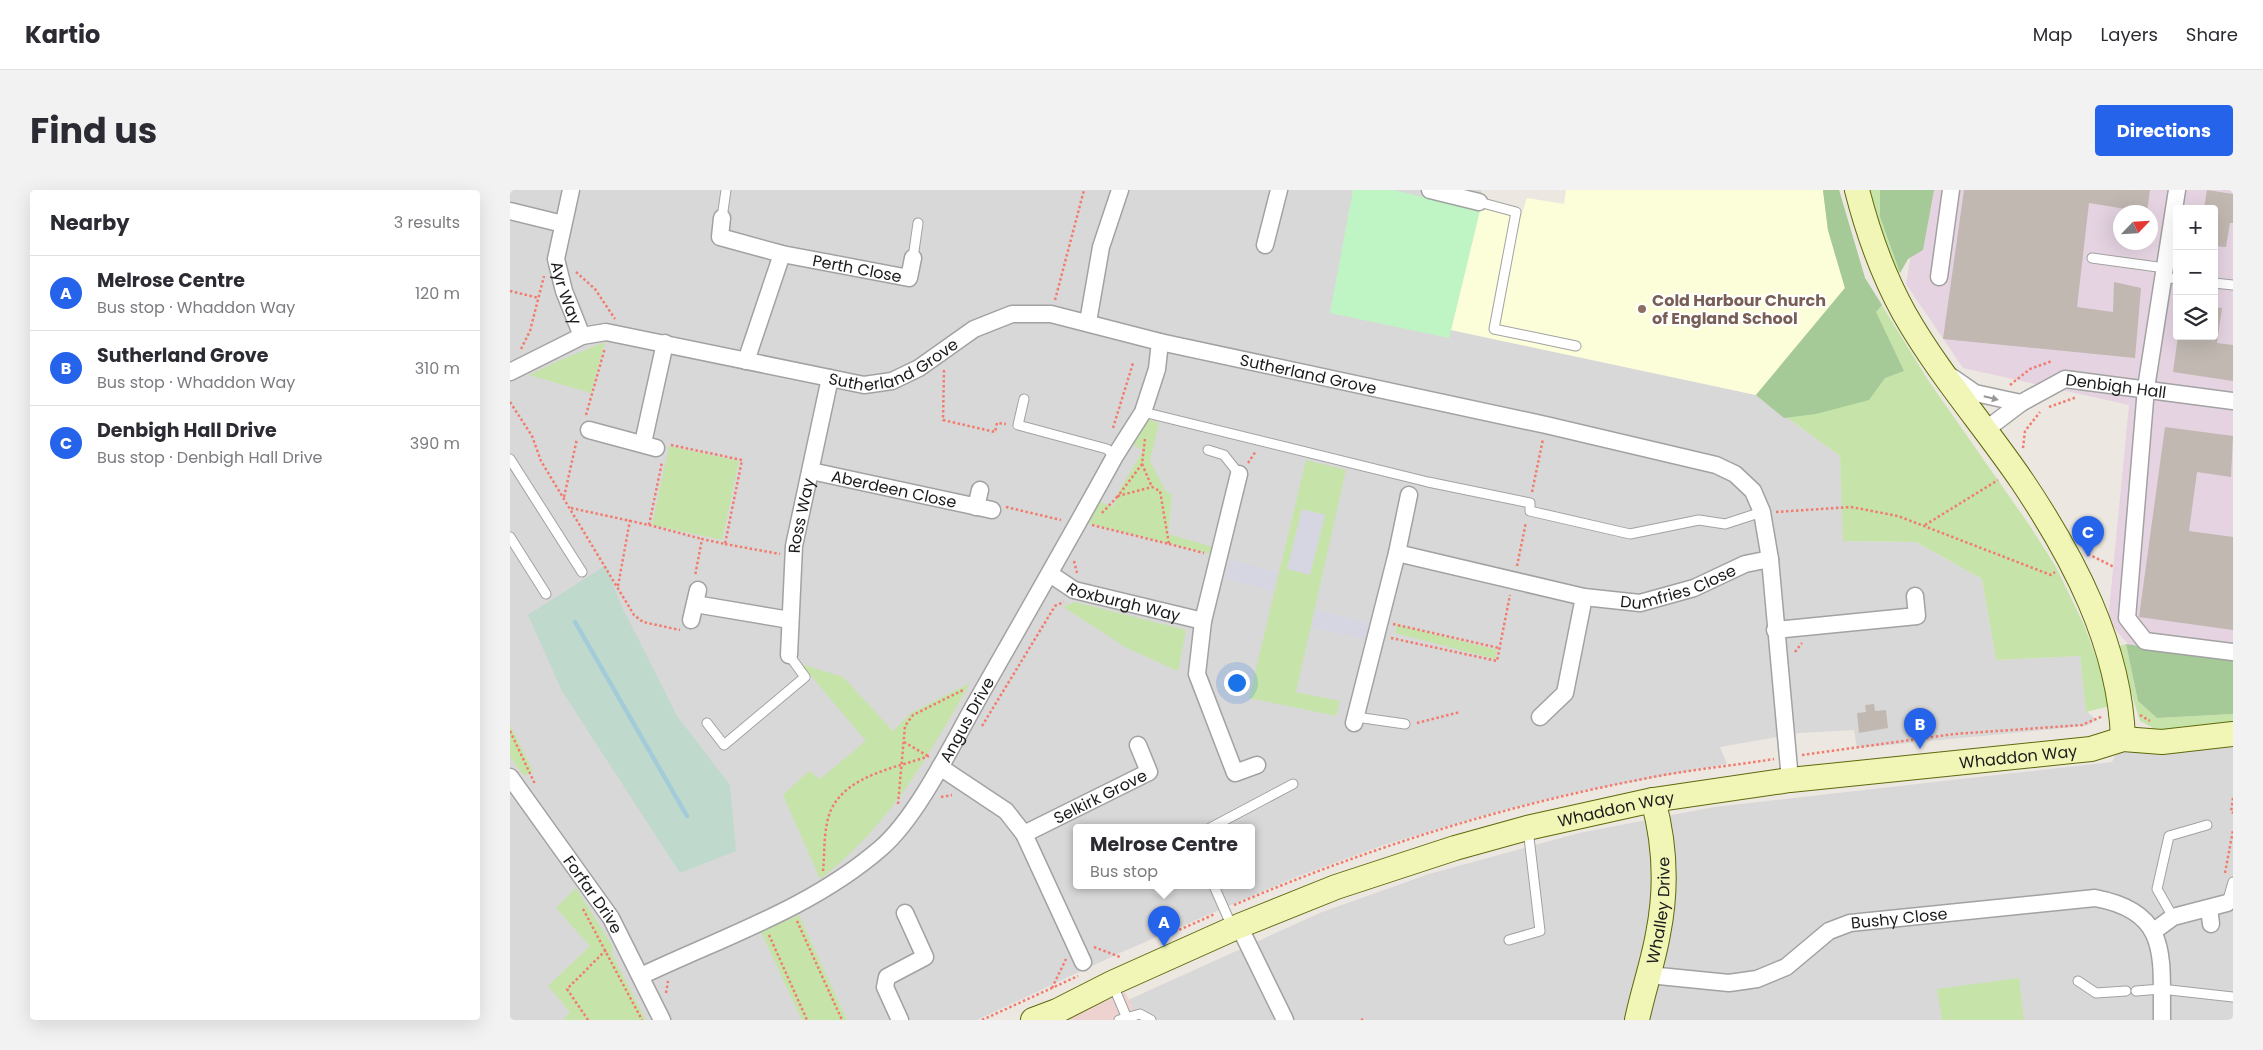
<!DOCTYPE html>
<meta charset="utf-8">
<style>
:root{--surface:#fff;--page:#f2f2f3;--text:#2b2b33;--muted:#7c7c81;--line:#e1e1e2;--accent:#2563eb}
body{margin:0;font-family:Poppins,sans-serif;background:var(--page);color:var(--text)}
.controls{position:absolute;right:15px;top:15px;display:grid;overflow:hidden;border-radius:5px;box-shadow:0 5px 20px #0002}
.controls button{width:45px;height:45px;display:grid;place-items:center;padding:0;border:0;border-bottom:1px solid var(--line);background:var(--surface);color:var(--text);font:25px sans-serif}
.compass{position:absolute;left:1603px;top:15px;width:45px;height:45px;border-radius:50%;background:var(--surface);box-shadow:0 5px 20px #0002;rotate:65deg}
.you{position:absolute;left:726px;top:492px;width:18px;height:18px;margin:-12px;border:4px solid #fff;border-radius:50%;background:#1a73e8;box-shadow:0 0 0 8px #1a73e833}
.badge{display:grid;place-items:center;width:32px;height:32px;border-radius:50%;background:var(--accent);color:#fff;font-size:16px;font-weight:700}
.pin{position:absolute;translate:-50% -41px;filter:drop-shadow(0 1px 2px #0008)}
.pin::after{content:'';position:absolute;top:26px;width:18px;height:15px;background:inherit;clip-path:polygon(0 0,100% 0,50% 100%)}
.popup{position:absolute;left:563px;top:634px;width:182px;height:65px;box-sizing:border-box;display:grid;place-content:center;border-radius:5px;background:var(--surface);filter:drop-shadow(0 1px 4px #0005);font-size:16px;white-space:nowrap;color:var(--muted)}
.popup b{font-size:19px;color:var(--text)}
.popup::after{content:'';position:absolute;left:50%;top:100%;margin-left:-10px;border:10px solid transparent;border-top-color:var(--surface)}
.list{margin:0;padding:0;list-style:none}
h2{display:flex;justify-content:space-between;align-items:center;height:65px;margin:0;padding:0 20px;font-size:21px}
h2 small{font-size:16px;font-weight:400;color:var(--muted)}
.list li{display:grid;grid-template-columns:32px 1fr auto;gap:15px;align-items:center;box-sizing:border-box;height:75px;padding:0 20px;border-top:1px solid var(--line)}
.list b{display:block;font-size:19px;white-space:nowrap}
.list p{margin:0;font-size:16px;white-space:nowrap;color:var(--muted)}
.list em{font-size:16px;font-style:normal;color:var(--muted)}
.icon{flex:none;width:28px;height:28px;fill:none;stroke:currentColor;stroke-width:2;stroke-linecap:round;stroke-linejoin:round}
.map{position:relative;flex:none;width:1723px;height:830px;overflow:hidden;border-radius:5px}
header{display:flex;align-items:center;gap:30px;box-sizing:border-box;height:70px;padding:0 25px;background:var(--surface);border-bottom:1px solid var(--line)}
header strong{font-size:24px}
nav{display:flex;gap:28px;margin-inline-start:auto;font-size:18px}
.intro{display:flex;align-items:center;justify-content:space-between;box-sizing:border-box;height:120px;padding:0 30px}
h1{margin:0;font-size:35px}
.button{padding:12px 22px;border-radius:5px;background:var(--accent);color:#fff;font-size:18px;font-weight:700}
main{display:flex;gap:30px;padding:0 30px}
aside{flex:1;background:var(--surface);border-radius:5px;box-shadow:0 5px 20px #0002}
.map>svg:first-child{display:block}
.residential{fill:#d9d8d8;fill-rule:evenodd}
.commercial{fill:#edd2d0}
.industrial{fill:#e5d3e1;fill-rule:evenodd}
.education{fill:#fcfdd9}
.grass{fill:#c6e4a9}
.forest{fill:#a6c998}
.wetland{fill:#bfd9cd}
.park{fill:#bff5c4}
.plaza{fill:#d6d5e2}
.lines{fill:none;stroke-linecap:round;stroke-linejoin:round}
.stream{stroke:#a3ccd8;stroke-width:4.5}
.building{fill:#c0b8b1}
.lane-casing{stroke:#a2a2a2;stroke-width:11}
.street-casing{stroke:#a2a2a2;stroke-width:19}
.secondary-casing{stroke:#5e690b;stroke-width:26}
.path{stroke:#f17c6d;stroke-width:2.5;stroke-dasharray:2.5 2.5;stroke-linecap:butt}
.lane{stroke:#fff;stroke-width:9}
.street{stroke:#fff;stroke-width:16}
.secondary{stroke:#f1f5b6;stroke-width:24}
.oneway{fill:#989898}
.education-dot{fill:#8d6e63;stroke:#fff;stroke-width:2}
.labels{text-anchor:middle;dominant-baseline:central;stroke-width:4;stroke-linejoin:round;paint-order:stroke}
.street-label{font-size:16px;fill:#1b1b1b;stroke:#fff}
.education-label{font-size:16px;font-weight:bold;fill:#785e54;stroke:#fff;text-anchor:start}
</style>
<header>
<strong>Kartio</strong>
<nav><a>Map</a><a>Layers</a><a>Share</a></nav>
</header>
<div class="intro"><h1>Find us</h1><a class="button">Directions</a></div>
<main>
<aside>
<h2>Nearby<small>3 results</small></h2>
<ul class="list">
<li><span class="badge">A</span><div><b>Melrose Centre</b><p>Bus stop · Whaddon Way</p></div><em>120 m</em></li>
<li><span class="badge">B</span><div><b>Sutherland Grove</b><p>Bus stop · Whaddon Way</p></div><em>310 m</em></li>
<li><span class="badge">C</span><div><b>Denbigh Hall Drive</b><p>Bus stop · Denbigh Hall Drive</p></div><em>390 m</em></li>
</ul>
</aside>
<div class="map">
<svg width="1723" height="830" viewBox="0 0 1723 830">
<rect width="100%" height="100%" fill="#ece8e1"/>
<!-- residential -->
<g class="residential">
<path d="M0 0H971L969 12 971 16 941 140 1246 205 1330 266 1334 351 1406 352 1472 389 1486 470 1570 466 1576 521 1587 530 1575 536 1347 558 1344 540 1290 543 1210 557 1217 574 1062 603 982 623 874 655 786 687 612 762 467 830H0ZM566 638H742V696H566Z"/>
<path d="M1613 549 1723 550V830H574L812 722 919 684 1069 643 1204 617 1602 572Z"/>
</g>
<!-- commercial -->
<path class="commercial" d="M615 802 629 830H555Z"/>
<!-- industrial -->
<path class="industrial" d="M1412 0H1723V489L1638 477 1598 431 1619 215 1453 178 1396 94ZM1667 19H1704V146H1667ZM1610 22H1640V52H1610Z"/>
<!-- education -->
<path class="education" d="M1056 0H1313L1318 40 1335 98 1246 205 941 140 971 16 1011 26 1017 8 1054 14Z"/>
<!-- grass -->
<g class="grass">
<path d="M1313 0H1329L1355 88 1418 190 1520 336 1546 377 1574 435 1590 478 1600 516 1576 522 1570 466 1486 470 1472 389 1406 352 1333 351 1330 266 1246 205 1335 98 1318 40Z"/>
<path d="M1357 0H1370V27L1390 83H1387L1361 17Z"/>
<path d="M95 152 81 203 19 185 48 171Z"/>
<path d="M637 229 649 233 640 271 655 300 662 305 658 344 703 357 701 364 578 333 590 312 603 317 609 301 633 260 623 255Z"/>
<path d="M159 256 229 271 212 350 142 335Z"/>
<path d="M796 270 836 280 786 502 830 511 826 526 739 508Z"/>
<path d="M565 412 676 440 668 481 617 458 553 417Z"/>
<path d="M887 435 987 460 985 469 885 443Z"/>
<path d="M1616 454 1628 511 1647 528 1723 524V538L1662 542 1647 540 1630 531 1607 457Z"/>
<path d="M291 474 333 487 383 541 401 523 460 493C417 568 380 635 310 689L273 605 299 581 310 589 356 551Z"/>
<path d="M0 535 23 581 14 586 0 567Z"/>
<path d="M66 698 103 757 102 764 136 830H53L60 822 38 796 80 756 46 718Z"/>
<path d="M289 725 337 830H292L251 742Z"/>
<path d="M1509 788 1514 830H1432L1427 799Z"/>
</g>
<!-- forest -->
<g class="forest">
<path d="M1313 0H1329L1355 88 1372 115 1366 122 1394 181 1375 188 1359 210 1306 224 1274 228 1246 205 1335 98 1318 40Z"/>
<path d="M1370 0H1424L1413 60 1398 69 1390 83 1370 27Z"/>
<path d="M1616 454 1723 470V524L1647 528 1628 511Z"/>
</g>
<!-- wetland -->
<path class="wetland" d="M96 375 110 413 167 526 220 595 226 661 170 683 52 501 18 425Z"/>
<!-- park -->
<path class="park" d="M843 0H883L970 20 939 148 820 123Z"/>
<!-- plaza -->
<g class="plaza">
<path d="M792 319 815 325 800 385 777 379Z"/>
<path d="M720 370 768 382 764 401 716 389Z"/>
<path d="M805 420 859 433 855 449 801 437Z"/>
</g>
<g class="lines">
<!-- stream -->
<path class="stream" d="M65 432 177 626"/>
</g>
<!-- building -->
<g class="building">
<path d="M1454 0H1640L1637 22H1616V19L1579 13 1567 117 1603 122 1604 92 1631 98 1625 168 1433 149Z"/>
<path d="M1697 0 1723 4V33H1720L1716 57 1704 56V19H1694Z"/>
<path d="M1704 117 1712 118 1707 153 1723 155V191L1663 182 1668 146H1704Z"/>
<path d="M1655 237 1723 246 1721 287 1687 282 1679 341 1723 347V440L1629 427Z"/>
<path d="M1364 514 1365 521 1376 520 1378 538 1349 543 1347 523 1356 522 1355 515Z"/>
</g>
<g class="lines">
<!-- lane casing -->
<g class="lane-casing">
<g id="lane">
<path d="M969 12 1006 22 984 139 1066 156"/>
<path d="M212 28 216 0"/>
<path d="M403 68 408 33"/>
<path d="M1582 68 1655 78"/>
<path d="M1654 87 1667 89"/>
<path d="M1704 93 1723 95"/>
<path d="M514 209 508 235 597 259 605 266"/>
<path d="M633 222 918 292 1020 313V321L1120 344 1189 330 1215 334 1252 322"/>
<path d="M698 260 714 265 729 284"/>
<path d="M0 269 72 382"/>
<path d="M0 347 36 404"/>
<path d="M846 527 895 534"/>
<path d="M197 533 214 555 295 487 279 465"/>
<path d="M700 638 783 594"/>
<path d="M704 696 723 739"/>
<path d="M1717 713 1723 692"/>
<path d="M1663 727 1647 699 1659 646 1697 635"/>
<path d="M999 750 1030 741 1018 639"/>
<path d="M1568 791 1586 803 1616 801"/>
<path d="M602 793 616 826"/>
<path d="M1626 801 1651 799 1723 807"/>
<path d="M609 830 630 824 641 830"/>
</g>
</g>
<!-- street casing -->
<g class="street-casing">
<g id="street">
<path id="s1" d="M61 0 46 69 54 101 72 146"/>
<path d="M920 0 969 12"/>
<path d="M1667 0 1636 198 1617 428 1635 451 1723 462"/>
<path d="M0 21 53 34"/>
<path id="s2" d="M212 28 210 47 272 64 399 88 403 68"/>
<path d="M755 55 769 0"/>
<path d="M1429 87 1441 0"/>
<path d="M578 132 591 57 610 0"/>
<path d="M236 171 272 64"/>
<path id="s3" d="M0 182 72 146 96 142 354 195 382 191 409 178 464 139 502 124H541L650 152 1036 235 1206 275 1225 284 1243 301 1252 322 1260 369 1280 590"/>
<path d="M1442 187 1465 203 1511 213"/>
<path d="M79 240 146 258"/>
<path id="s4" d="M1474 241 1511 213 1555 189 1723 211"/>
<path d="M133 253 155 153"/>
<path id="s5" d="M301 281 482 320"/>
<path d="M729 284 693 431 687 484 725 583 747 575"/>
<path d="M466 317 470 300"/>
<path id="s6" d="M887 363 1074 407 1130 413 1184 398 1235 374 1260 369"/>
<path id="s7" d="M540 384 564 400 693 431"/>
<path d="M185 414 280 430"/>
<path d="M181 430 188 400"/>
<path d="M1265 440 1407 426 1405 406"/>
<path id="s8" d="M279 465 284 356 320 188"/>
<path d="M1030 527 1055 503 1074 407"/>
<path d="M844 533 887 363 899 305"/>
<path d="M430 577 496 621 514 644 573 772"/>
<path id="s9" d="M0 587 101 728 152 830"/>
<path id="s10" d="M514 644 639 582 628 555"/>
<path d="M1699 718 1701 734"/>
<path d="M729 736 775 830"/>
<path d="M1644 741 1663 727 1717 713"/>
<path id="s11" d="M1139 785 1219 793 1247 789 1276 777 1319 741 1340 733 1585 708C1661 722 1651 767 1652 830"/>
<path id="s12" d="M131 786C213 747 302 718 371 658 406 628 441 557 464 516 511 433 559 350 605 266L633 222 647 179 650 152"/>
<path d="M390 830 375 797 377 787 415 767 395 723"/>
</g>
</g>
<!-- secondary casing -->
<g class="secondary-casing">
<g id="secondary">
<path d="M1347 0C1358 43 1373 85 1394 123 1428 183 1473 234 1512 291 1563 367 1610 455 1613 549"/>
<path id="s13" d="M523 830 547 821 602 793 729 736 826 697 945 658 1017 638 1143 610 1280 590 1581 559 1613 549 1652 552 1723 544"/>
<path id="s14" d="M1127 830C1133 801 1143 773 1148 744 1157 699 1155 653 1143 610"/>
</g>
</g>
<!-- path -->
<g class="path">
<path d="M66 82 85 99 105 129"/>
<path d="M0 101 29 108"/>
<path d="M545 110 574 0"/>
<path d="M11 159 20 141 34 86"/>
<path d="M434 180 433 230 485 242 487 233 496 234"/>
<path d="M1500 195 1520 179 1542 171"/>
<path d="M0 212 22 246 31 271 124 425 133 432 170 440"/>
<path d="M1539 217 1567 207"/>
<path d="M76 225 95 158"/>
<path d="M603 238 623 173"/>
<path d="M161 255 232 270 215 354 192 349 185 386"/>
<path d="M1513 258 1515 241 1530 222"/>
<path d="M738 273 746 261"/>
<path d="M632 274 642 297"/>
<path d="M1022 302 1033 249"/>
<path d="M54 307 67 249"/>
<path d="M496 317 551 330"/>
<path d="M61 318 139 335 152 272"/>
<path d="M1266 322 1341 317 1388 326 1541 385 1545 382"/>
<path d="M592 323 608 306"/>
<path d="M139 335 192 349"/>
<path d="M582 335 659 354 650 301 642 297 608 306 632 274 635 249"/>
<path d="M1415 335 1488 290"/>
<path d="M215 354 270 364"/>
<path d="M659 354 694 363"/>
<path d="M1578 364 1604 377"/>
<path d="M564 371 567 383"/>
<path d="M1007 376 1016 332"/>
<path d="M108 396 120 330"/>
<path d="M883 434 989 458"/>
<path d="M881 448 987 471 1000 405"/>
<path d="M1285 462 1292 453"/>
<path d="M1630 525 1640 531"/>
<path d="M907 533 950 522"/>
<path d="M472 536 545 416 554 412"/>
<path d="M0 541 25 594"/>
<path d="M394 552 418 566"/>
<path d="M1292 565 1444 544 1572 535 1593 526"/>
<path d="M431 607 442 605"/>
<path d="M1723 608 1721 622 1723 623"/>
<path d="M388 614 395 536 403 525 455 499"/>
<path d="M313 681C315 662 313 638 321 620 337 585 386 578 419 566"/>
<path d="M1715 683 1723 640"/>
<path d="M724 715C855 659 992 616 1133 589 1176 580 1221 576 1264 569"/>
<path d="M73 719 132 830"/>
<path d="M287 731 332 830"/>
<path d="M660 744 705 724"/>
<path d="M259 745 297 830"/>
<path d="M584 757 610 767"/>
<path d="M542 798 556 769"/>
<path d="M156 803 158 791"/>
<path d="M78 830 57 799 96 760"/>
<path d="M472 830 568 786"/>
<path d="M851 830 853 829"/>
</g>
<!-- lane -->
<use href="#lane" class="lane"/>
<!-- street -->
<use href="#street" class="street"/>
<!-- secondary -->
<use href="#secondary" class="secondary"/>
</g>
<!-- one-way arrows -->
<defs><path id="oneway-solid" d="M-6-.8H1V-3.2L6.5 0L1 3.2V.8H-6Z" transform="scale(1.25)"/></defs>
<use class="oneway" href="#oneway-solid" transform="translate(1481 208) rotate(14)"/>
<!-- markers -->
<circle class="education-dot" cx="1132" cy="119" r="5"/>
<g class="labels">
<!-- street labels -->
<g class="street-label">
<text stroke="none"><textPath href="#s2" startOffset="160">Perth Close</textPath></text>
<text stroke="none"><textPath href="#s1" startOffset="106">Ayr Way</textPath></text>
<text stroke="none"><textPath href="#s3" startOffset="402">Sutherland Grove</textPath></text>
<text stroke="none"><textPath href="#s3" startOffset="838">Sutherland Grove</textPath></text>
<text stroke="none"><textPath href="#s4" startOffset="148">Denbigh Hall</textPath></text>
<text stroke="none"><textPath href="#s5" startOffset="85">Aberdeen Close</textPath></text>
<text stroke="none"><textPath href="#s8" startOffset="140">Ross Way</textPath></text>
<text stroke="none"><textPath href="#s6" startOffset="289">Dumfries Close</textPath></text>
<text stroke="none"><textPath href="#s7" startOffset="80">Roxburgh Way</textPath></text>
<text stroke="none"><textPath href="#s12" startOffset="428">Angus Drive</textPath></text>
<text stroke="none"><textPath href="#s13" startOffset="1028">Whaddon Way</textPath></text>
<text stroke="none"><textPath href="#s10" startOffset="85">Selkirk Grove</textPath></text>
<text stroke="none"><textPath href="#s13" startOffset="622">Whaddon Way</textPath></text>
<text stroke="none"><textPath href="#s9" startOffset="144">Forfar Drive</textPath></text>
<text stroke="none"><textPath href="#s14" startOffset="112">Whalley Drive</textPath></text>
<text stroke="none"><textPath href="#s11" startOffset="268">Bushy Close</textPath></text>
</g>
<!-- education labels -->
<g class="education-label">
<text x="1142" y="110">Cold Harbour Church<tspan x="1142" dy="18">of England School</tspan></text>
</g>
</g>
</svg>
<div class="controls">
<button>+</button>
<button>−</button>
<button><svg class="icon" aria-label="layers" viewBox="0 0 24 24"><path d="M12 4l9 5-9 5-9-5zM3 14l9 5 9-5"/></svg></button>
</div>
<svg class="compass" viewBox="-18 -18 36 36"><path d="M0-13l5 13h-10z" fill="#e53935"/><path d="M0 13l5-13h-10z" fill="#7c7c81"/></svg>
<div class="you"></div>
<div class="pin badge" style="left:654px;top:757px">A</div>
<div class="popup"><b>Melrose Centre</b>Bus stop</div>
<div class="pin badge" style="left:1410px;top:559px">B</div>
<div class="pin badge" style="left:1578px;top:367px">C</div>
</div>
</main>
